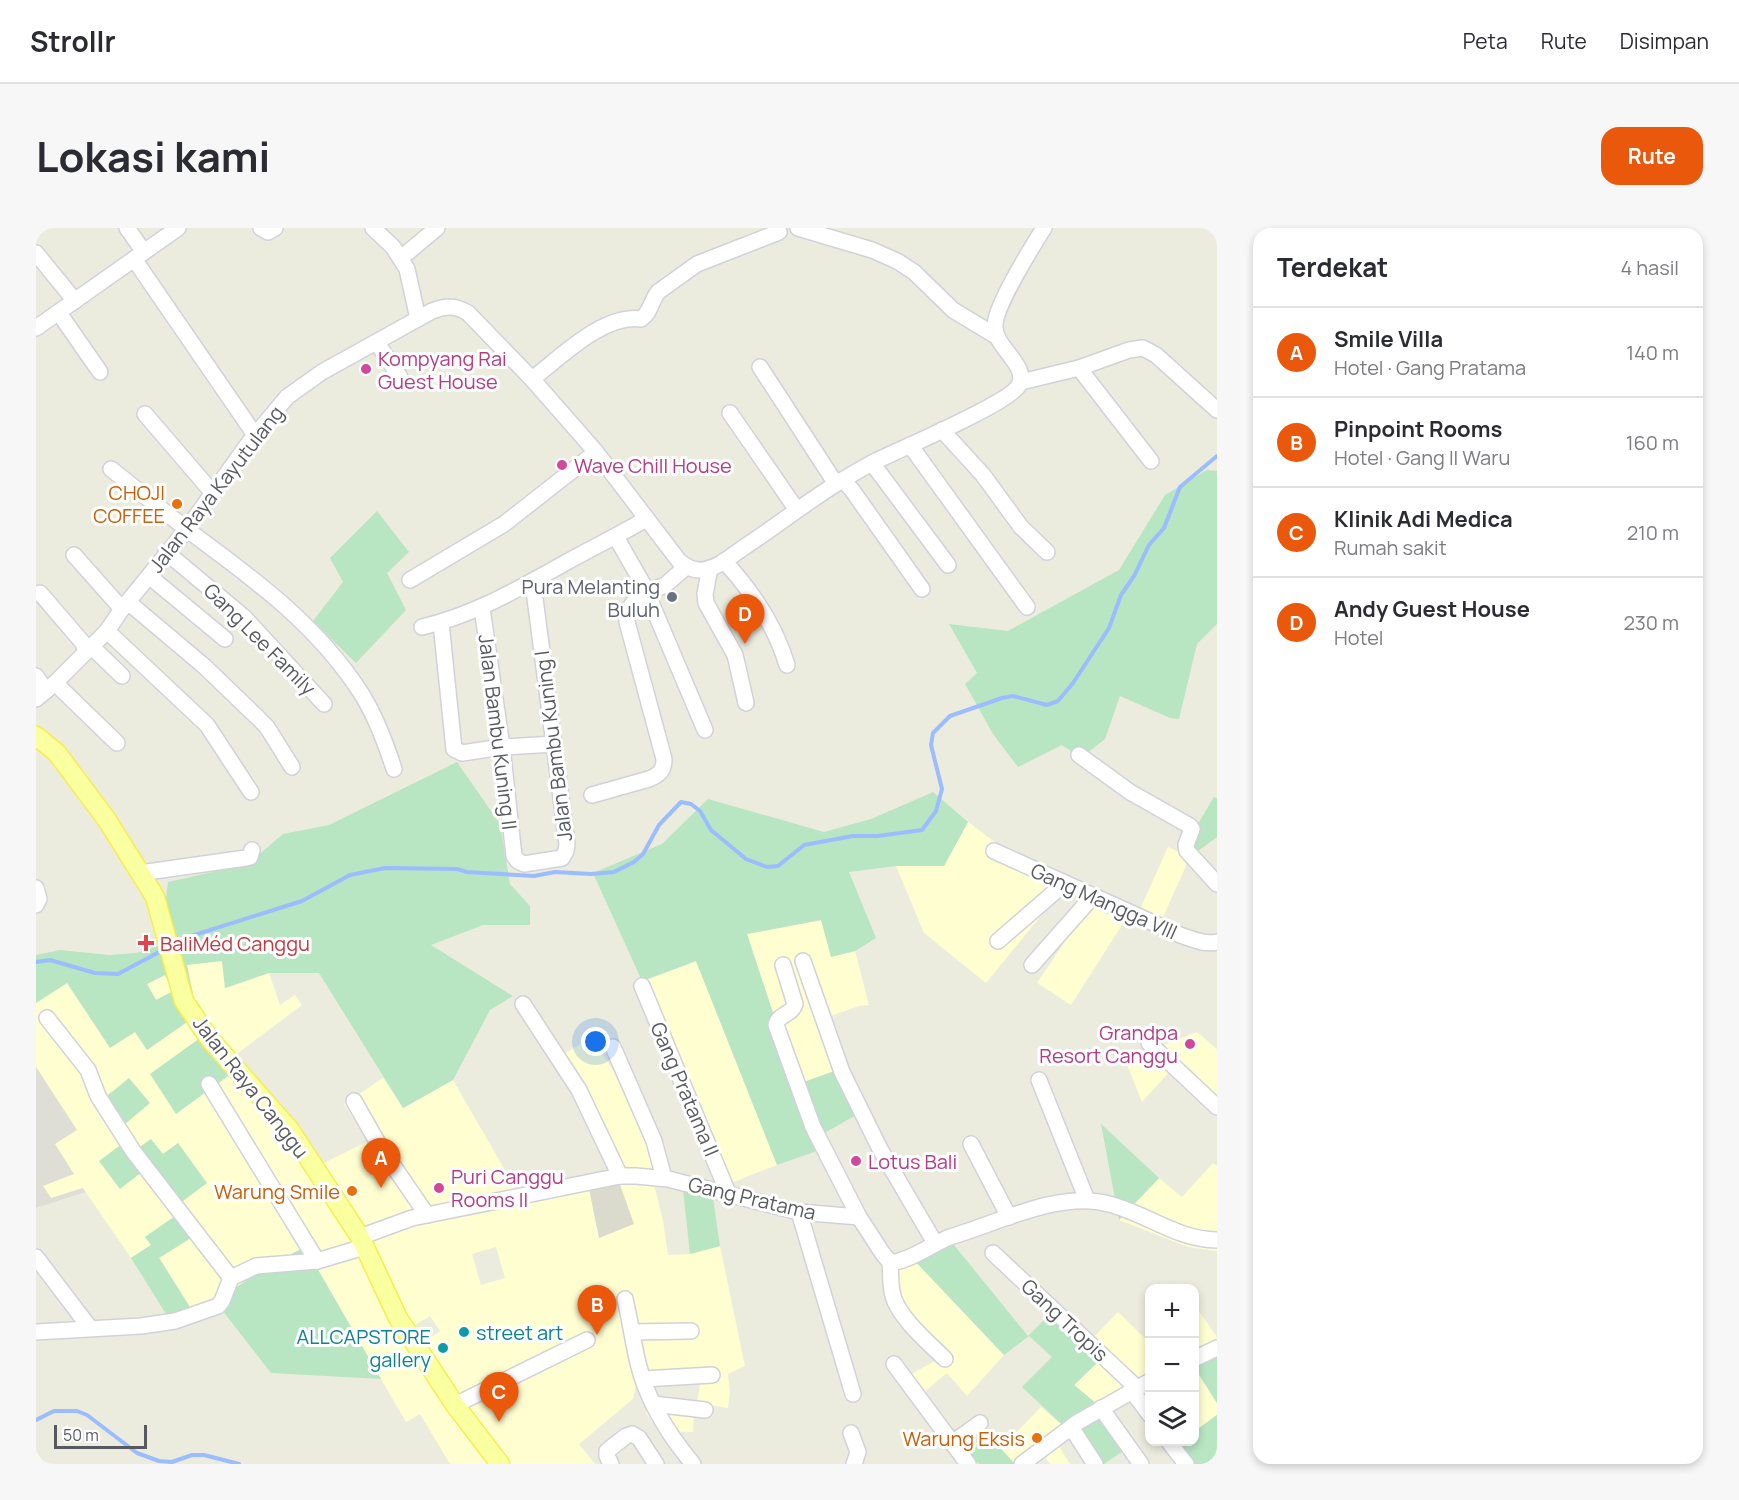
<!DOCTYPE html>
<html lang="id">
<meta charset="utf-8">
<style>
:root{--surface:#fff;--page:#f7f7f7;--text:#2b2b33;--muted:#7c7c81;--line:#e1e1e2;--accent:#ea580c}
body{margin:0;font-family:Manrope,sans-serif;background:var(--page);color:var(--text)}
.controls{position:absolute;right:18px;bottom:18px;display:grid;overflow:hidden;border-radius:12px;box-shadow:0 3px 9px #0003}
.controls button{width:54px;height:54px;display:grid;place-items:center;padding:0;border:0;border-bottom:2px solid var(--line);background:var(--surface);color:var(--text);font:30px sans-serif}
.scale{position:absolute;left:18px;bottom:15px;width:93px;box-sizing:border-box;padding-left:6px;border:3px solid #575960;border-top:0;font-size:16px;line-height:21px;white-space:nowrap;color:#575960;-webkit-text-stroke:4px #fff;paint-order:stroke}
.you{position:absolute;left:560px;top:814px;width:21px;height:21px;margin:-15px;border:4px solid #fff;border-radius:50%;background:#1a73e8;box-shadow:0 0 0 9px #1a73e833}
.badge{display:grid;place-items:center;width:39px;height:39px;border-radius:50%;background:var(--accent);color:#fff;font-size:20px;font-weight:700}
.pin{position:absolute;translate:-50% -50px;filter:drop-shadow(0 2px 3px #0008)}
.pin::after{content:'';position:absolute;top:32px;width:21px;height:18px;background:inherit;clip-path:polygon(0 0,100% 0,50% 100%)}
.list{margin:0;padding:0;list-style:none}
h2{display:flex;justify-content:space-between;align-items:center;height:78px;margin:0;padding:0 24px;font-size:26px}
h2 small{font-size:20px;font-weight:400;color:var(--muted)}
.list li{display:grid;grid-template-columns:39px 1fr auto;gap:18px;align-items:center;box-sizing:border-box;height:90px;padding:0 24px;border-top:2px solid var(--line)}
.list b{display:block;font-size:22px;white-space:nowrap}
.list p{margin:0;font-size:20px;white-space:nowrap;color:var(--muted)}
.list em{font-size:20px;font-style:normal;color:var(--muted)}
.icon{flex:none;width:33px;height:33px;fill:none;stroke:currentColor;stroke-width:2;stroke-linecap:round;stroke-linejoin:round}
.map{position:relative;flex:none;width:1181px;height:1236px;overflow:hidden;border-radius:18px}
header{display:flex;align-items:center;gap:36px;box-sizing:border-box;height:84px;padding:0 30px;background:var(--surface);border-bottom:2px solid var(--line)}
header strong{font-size:28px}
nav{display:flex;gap:33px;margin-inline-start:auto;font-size:21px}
.intro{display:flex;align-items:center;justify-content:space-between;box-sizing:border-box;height:144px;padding:0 36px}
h1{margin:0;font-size:42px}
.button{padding:15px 27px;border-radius:18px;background:var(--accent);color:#fff;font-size:21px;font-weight:700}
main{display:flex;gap:36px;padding:0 36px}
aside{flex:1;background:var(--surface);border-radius:18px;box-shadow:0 3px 9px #0003}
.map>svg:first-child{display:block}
.commercial{fill:#fffed0;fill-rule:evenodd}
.industrial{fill:#dfded6}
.education{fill:#dbdbcd}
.green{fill:#b8e5c2;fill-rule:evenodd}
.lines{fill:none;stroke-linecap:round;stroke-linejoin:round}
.stream{stroke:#9bbdff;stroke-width:4}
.minor-casing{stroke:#d1d2d9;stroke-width:18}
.major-casing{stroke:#f7ed4c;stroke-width:21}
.minor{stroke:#fff;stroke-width:15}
.major{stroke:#faffa0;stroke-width:18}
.hotel-dot{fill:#d1479c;stroke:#fff;stroke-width:2}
.food-dot{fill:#e8710a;stroke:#fff;stroke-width:2}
.worship-dot{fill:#6b7280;stroke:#fff;stroke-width:2}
.health-dot{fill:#e0444e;stroke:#fff;stroke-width:2}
.culture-dot{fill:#0f9aa8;stroke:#fff;stroke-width:2}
.labels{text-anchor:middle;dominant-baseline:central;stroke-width:6;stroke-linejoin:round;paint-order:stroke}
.hotel-label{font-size:20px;fill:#b23c85;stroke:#fff;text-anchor:start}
.street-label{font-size:20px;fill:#575960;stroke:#fff}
.food-label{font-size:20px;fill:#c56008;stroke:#fff;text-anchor:end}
.worship-label{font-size:20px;fill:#5b616d;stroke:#fff;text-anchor:end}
.health-label{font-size:20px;fill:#be3a42;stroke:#fff;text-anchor:start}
.culture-label{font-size:20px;fill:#0d838f;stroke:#fff;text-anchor:start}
</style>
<header>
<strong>Strollr</strong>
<nav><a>Peta</a><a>Rute</a><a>Disimpan</a></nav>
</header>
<div class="intro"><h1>Lokasi kami</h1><a class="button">Rute</a></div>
<main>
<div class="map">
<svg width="1181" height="1236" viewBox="0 0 1181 1236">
<rect width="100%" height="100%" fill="#ececde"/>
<!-- commercial -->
<g class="commercial">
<path d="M932 594 1025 663 950 755 888 705 860 638H908Z"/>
<path d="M1132 619 1154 629 1123 698 1101 688Z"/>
<path d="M1053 678 1088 694 1035 777 1001 755Z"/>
<path d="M786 692 795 729 819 723 833 777 823 778 786 791 804 841 756 858 738 788 711 706Z"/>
<path d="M186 733 190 760 233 745 244 777 259 767 266 777 194 831 172 803 158 771 150 737Z"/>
<path d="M660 733 741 937 687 958 606 754Z"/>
<path d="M129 747 138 763 120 772 111 756Z"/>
<path d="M31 755 99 804 111 822 151 794 164 810 174 862 192 848 229 879 282 938 332 913 308 876 347 850 368 880 417 852 481 963 553 960 563 1010 597 996 559 906 515 833 556 810 613 897 617 953 627 992 632 1027 654 1026 684 1018 709 1138 692 1146 694 1164 692 1180 661 1175 665 1150 601 1152 597 1171 543 1216 559 1236H414L384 1186 370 1194 296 1067 237 1035 179 1073 157 1084 110 1008 115 1017 95 1030 47 960 15 970 7 958 18 916 40 901 0 839V775ZM460 1019 469 1050 445 1057 436 1026ZM394 1088 404 1103 386 1115 378 1098Z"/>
<path d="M1161 804 1181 821V881L1136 841 1106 874 1089 832Z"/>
<path d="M1177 935 1181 938V1023L1152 1019 1083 992 1123 950 1146 969Z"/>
<path d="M877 1031 968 1127 931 1168 911 1145 880 1171 863 1153 904 1130 856 1067 853 1042Z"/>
<path d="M1158 1076 1181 1109V1120L1158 1128Z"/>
<path d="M1082 1084 1113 1114V1192L1095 1167 1068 1182 1038 1157 1065 1131 1051 1116Z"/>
<path d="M1158 1140 1181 1175V1187L1159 1203Z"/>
<path d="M1005 1179 1035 1205 1020 1214 1034 1236H1014L1004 1223 979 1236 965 1220Z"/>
<path d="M609 1184 658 1185 657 1204 624 1203Z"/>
</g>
<!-- industrial -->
<path class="industrial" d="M0 839 41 902 19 916 38 946 7 958 15 970 47 960 49 964 0 980Z"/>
<!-- education -->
<path class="education" d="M583 954 598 996 563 1010 553 960Z"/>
<!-- green -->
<g class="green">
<path d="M1171 242 1181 243V396L1161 416 1143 491 1134 490 1084 468 1069 511 1045 530 1026 517 982 539 957 506 929 456 941 445 913 396 972 403 1083 342 1129 267Z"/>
<path d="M341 283 373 324 351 345 370 382 320 435 277 393 307 354 294 330Z"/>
<path d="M421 534 464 596 474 656 494 678V697H447L395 717 477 768 454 782 417 852 367 880 283 745H233L189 760 186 733 151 737 158 771 172 803 194 831 192 848 140 886 114 846 164 810 151 794 111 822 99 804 74 820 31 755 0 775V727L24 722 73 727 100 725 124 717 132 654 212 636 247 606 293 597ZM129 747 137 763 120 772 111 756Z"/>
<path d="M897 564 932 594 908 638H860L813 644 840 710 819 723 795 729 785 692 711 706 738 788 757 858 804 841 822 886 776 912 781 923 741 937 660 733 606 753 557 645 626 616 672 571 788 604 835 591Z"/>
<path d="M1178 569 1181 570V609L1154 629 1145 624Z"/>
<path d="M93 850 114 875 82 902 61 876Z"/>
<path d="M1065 896 1123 950 1083 992Z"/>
<path d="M115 911 127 926 142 915 171 955 139 979 111 940 84 961 63 933 90 913 98 923Z"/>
<path d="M647 962 677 970 684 1018 654 1026Z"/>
<path d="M139 988 155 1010 123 1030 157 1084 137 1097 95 1030 115 1017 109 1009Z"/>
<path d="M918 1017 992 1108 1015 1085 1065 1131 1038 1157 1068 1182 1093 1219 1068 1236H1056L1035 1205 986 1159 1016 1129 993 1108 968 1127 877 1031 899 1020Z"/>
<path d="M269 1019 341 1144 345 1151 235 1145 179 1073 237 1035Z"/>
<path d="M1181 1120V1175L1159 1140V1128Z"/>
<path d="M1181 1187V1236H1144L1134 1221 1144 1214H1158L1159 1203Z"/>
<path d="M944 1199 979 1236H943L924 1217Z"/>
</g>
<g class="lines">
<!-- stream -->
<g class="stream">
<path d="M137 717 155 708 266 673 314 647 349 640 421 641 431 644 498 648 519 644 555 646 578 644 598 634 607 626 623 597 645 574 655 576 664 583 675 602 710 631 731 639 742 638 768 617 817 608H842L886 602 900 583 906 561 895 517 897 505 914 488 966 470 977 468 1011 477 1022 473 1037 455 1073 400 1085 367 1098 348 1113 317 1128 300 1144 259 1181 228"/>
<path d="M0 734 14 732 59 745 82 746 127 722"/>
<path d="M0 1192 18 1183H41L51 1187 101 1225 123 1233 136 1234 156 1227H168L203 1236"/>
</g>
<!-- minor casing -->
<g class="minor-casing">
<g id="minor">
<path d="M91 0 108 24"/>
<path d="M225 0 232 4 239 0"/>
<path d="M337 0 357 19 371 41 382 91"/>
<path d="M762 0 836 22 861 33 878 44 917 82 960 108"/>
<path d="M0 25 39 73"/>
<path d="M365 30 401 0"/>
<path d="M98 31 219 207"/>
<path d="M23 85 64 144"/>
<path d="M0 100 142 0"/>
<path d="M341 115 364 149"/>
<path d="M724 139 800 256"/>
<path d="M1043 140 1115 233"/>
<path d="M496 151C525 129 567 86 605 91 615 84 615 73 622 64L661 36 743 4"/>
<path d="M985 154 1043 140 1093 122 1107 120 1120 127 1181 182"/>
<path d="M694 185 761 282"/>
<path d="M109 186 176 264"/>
<path d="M906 202 947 247 985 299 1011 324"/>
<path d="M874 217 991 379"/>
<path d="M836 235 912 337"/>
<path d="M75 241C104 264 132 287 161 309 222 354 281 398 323 462 339 486 349 513 358 541"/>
<path d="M807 252 816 262 886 361"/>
<path d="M580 309 608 358 669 502"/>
<path d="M130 324 209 390 288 476"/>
<path d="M38 327 86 381"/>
<path d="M688 333C716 363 739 397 751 437"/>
<path d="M674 340 669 366 670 375 699 427 710 475"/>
<path d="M113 348 189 411"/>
<path d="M374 352 468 296 560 224"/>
<path d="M4 365 47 415 50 424"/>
<path d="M92 374 168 438 220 488 231 499 256 539"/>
<path d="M446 380 466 519 478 628 482 633 488 636 526 630 530 623 531 616 497 355"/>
<path d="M405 395 418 521 426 525 466 519 519 516"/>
<path d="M386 399C438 387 482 361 529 335 556 320 583 307 610 291"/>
<path d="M71 403 171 497 215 564"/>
<path d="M56 419 86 448"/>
<path d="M0 448 10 463"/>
<path d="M19 455 81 515"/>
<path d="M0 471 19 455 71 403 86 381 151 301 215 212 251 169 286 144 396 83C410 78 419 77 432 85L496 151 560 224 643 333C650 339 657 343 667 342 682 340 695 328 707 320 739 299 768 276 800 256 813 248 826 240 840 233 864 221 974 175 983 157 993 136 957 119 959 97 960 77 996 19 1008 0"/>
<path d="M1043 527 1094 564 1154 598 1156 601 1150 617 1151 623 1181 656"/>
<path d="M556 567 613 551C623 547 628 543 628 531L591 394 590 386 597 375 610 363 628 358 650 339"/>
<path d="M958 623 1144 707C1156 711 1169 717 1181 714"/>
<path d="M104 645 210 630 214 629 216 622"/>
<path d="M0 660 3 671 0 677"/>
<path d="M962 713 1029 655"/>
<path d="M767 733 806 844 844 921 899 1015"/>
<path d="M747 737 759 776C756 787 742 786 740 797L777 899 823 989 847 1026 854 1034C869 1036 898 1015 914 1009 962 995 1024 962 1073 976 1112 986 1139 1011 1181 1012"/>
<path d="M996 737 1057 668"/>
<path d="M606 758 692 965"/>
<path d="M487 776 543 862 584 948"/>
<path d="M11 790 52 842 62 868 97 923 195 1050"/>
<path d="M1113 815 1181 879"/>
<path d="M577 819 618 913 628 950"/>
<path d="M1003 852 1051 972"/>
<path d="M173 856 281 1033"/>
<path d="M318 873 343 917 391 987"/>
<path d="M935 916 973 989"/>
<path d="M763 984 817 1166"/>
<path d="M324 1009 376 990 584 948H600L632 951 763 984 823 989"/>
<path d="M957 1025 1101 1160"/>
<path d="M0 1029 54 1100"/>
<path d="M854 1034C855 1045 854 1058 857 1068 863 1090 893 1115 909 1131"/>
<path d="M589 1071C594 1092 597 1114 602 1135 611 1173 632 1206 657 1236"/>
<path d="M0 1104 105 1098 139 1093 182 1078 186 1073 195 1050 220 1038 281 1033 328 1019"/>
<path d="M596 1104 655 1103"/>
<path d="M1158 1131 1181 1120"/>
<path d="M858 1136 932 1236"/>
<path d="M607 1151 676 1147"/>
<path d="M1096 1163 1114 1187"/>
<path d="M617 1176 669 1182"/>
<path d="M419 1177 551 1112"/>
<path d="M1065 1180 1105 1236"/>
<path d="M1035 1199 1059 1236"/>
<path d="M815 1205 822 1224 818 1236"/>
<path d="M1133 1214 1150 1236"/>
<path d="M916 1215 944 1195"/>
<path d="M575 1236 571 1228V1223L590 1208 596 1206 603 1210 620 1236"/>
<path d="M986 1236 1042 1194 1114 1153"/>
</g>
</g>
<!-- major casing -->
<g class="major-casing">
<path id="major" d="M0 508 21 525 71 592 119 669 148 773 173 810 254 902 324 1009 362 1090 419 1177 464 1236"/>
</g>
<!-- minor -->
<use href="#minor" class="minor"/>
<!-- major -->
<use href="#major" class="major"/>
</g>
<!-- markers -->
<g class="hotel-dot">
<circle cx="330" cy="141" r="6"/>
<circle cx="526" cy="237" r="6"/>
<circle cx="1154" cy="816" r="6"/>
<circle cx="820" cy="933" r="6"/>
<circle cx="403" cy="960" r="6"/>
</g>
<g class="food-dot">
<circle cx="141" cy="276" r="6"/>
<circle cx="316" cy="963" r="6"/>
<circle cx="1001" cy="1210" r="6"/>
</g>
<circle class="worship-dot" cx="636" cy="369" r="6"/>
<path class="health-dot" d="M107 706h6v6h6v6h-6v6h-6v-6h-6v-6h6z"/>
<g class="culture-dot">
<circle cx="428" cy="1104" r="6"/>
<circle cx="407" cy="1120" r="6"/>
</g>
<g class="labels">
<!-- hotel labels -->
<g class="hotel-label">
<text x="342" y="130">Kompyang Rai<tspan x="342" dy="23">Guest House</tspan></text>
<text x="538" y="237">Wave Chill House</text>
<text x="1142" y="804" text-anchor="end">Grandpa<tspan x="1142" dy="23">Resort Canggu</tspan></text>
<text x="832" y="933">Lotus Bali</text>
<text x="415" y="948">Puri Canggu<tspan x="415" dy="23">Rooms ll</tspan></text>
</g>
<!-- street labels -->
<g class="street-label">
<text transform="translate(180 261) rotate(-52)">Jalan Raya Kayutulang</text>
<text transform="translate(224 411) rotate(45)">Gang Lee Family</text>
<text transform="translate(462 504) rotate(83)">Jalan Bambu Kuning II</text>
<text transform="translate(517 518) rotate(-97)">Jalan Bambu Kuning I</text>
<text transform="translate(1068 673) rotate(24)">Gang Mangga VIII</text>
<text transform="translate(215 859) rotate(52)">Jalan Raya Canggu</text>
<text transform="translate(649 861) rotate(67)">Gang Pratama II</text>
<text transform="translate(716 970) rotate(13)">Gang Pratama</text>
<text transform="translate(1029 1092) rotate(43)">Gang Tropis</text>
</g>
<!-- food labels -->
<g class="food-label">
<text x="129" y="264">CHOJI<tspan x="129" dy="23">COFFEE</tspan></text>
<text x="304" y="963">Warung Smile</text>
<text x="989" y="1210">Warung Eksis</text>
</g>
<!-- worship labels -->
<g class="worship-label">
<text x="624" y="358">Pura Melanting<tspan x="624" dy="23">Buluh</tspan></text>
</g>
<!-- health labels -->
<g class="health-label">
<text x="124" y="715">BaliMéd Canggu</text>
</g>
<!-- culture labels -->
<g class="culture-label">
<text x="440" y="1104">street art</text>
<text x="395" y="1108" text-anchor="end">ALLCAPSTORE<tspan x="395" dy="23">gallery</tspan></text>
</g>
</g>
</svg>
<div class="controls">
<button>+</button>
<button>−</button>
<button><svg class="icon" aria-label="layers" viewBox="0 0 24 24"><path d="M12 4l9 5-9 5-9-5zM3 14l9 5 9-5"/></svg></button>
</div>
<div class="scale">50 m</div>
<div class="you"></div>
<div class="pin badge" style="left:345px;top:960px">A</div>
<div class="pin badge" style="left:561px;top:1107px">B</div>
<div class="pin badge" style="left:463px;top:1194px">C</div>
<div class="pin badge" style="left:709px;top:416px">D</div>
</div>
<aside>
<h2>Terdekat<small>4 hasil</small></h2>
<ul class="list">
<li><span class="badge">A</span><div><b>Smile Villa</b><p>Hotel · Gang Pratama</p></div><em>140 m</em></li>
<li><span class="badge">B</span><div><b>Pinpoint Rooms</b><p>Hotel · Gang II Waru</p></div><em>160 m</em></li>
<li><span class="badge">C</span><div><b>Klinik Adi Medica</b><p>Rumah sakit</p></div><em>210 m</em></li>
<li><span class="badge">D</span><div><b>Andy Guest House</b><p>Hotel</p></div><em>230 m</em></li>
</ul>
</aside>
</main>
